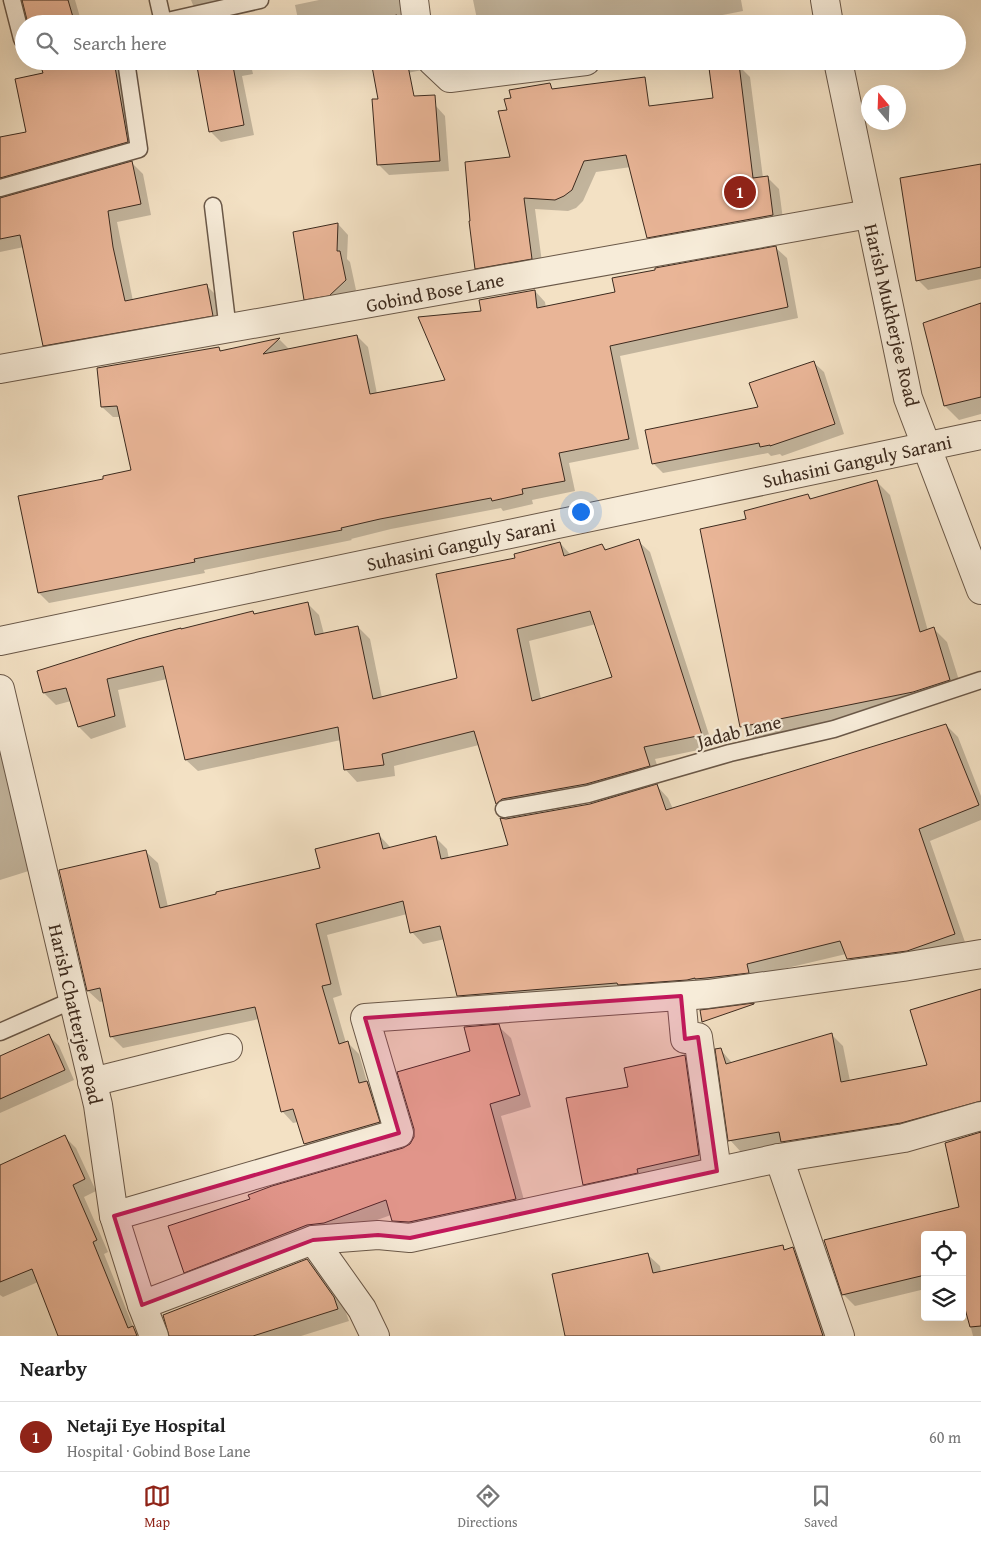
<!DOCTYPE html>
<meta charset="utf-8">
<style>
:root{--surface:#fff;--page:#f2f2f2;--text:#222;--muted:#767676;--line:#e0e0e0;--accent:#8f2418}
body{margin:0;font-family:"Gentium Book Plus",serif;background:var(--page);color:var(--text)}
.controls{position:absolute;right:15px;bottom:15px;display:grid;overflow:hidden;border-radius:5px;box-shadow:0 5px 20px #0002}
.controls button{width:45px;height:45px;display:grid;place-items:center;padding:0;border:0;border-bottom:1px solid var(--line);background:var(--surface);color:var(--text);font:25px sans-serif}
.compass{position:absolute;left:861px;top:85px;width:45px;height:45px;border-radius:50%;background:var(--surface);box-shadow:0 5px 20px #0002;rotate:341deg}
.you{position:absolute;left:580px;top:511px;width:18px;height:18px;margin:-12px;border:4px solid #fff;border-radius:50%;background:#1a73e8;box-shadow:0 0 0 8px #1a73e833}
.badge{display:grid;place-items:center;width:32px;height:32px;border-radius:50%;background:var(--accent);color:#fff;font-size:16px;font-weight:700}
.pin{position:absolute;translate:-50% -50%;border:2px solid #fff;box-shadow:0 1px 5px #0006}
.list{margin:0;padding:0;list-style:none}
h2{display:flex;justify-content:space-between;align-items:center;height:65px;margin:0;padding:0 20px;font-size:21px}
h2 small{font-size:16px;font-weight:400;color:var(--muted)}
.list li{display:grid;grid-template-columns:32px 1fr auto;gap:15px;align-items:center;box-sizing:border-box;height:70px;padding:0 20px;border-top:1px solid var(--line)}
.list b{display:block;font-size:19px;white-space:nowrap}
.list p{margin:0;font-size:16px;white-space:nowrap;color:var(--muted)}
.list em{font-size:16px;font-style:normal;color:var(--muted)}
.icon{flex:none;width:28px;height:28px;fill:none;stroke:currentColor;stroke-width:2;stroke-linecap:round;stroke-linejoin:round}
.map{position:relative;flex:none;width:981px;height:1336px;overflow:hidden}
.search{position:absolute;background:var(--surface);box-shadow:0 5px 20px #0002;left:15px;right:15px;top:15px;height:55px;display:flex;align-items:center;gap:12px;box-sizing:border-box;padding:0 18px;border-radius:28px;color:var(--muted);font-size:19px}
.sheet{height:135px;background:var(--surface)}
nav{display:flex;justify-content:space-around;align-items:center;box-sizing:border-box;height:70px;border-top:1px solid var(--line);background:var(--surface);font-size:14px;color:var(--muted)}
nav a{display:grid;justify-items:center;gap:2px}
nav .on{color:var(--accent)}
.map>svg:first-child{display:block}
.shadow{fill:#0003;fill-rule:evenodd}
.building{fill:#e9b597;stroke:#3c2a1e;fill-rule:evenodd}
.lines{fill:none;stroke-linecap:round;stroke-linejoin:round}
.service-casing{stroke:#6a5848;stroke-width:19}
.minor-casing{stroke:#6a5848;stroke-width:30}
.tertiary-casing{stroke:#6a5848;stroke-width:30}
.service{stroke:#f7ecd9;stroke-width:16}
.minor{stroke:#f7ecd9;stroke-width:28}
.tertiary{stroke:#f7ecd9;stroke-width:28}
.marked{fill:#c2185b;fill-opacity:0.2;stroke:#c2185b;stroke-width:4;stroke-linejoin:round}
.labels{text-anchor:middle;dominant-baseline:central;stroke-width:4.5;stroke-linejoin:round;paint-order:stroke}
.street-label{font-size:19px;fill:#3c2a1e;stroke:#f7ecd9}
</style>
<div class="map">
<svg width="981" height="1336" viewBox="0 0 981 1336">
<rect width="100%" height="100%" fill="#f3e1c4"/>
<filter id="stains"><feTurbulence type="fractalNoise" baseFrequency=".004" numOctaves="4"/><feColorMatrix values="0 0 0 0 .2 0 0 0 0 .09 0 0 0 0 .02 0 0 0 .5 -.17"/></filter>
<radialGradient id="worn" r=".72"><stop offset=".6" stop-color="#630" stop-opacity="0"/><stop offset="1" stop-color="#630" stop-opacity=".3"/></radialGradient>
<!-- shadow -->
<g class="shadow">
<path d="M24 0H75L82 24H30Z"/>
<path d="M191 0H241L204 16 193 5Z"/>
<path d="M319 0H413L410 24H299L295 5Z"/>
<path d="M473 0H741L743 11 687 22 688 24H478Z"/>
<path d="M233 18 239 24H206Z"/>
<path d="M41 61H121L138 153 3 192 1 198 132 163 143 174 151 215 117 222 133 301 207 286 218 297 224 327 55 356 44 345 24 247 0 252V139L27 133 45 74Z"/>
<path d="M197 61H250L253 74 242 76 254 135 221 142 210 131Z"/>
<path d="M372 61H430L427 69 383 78Z"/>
<path d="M663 61H674L666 64Z"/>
<path d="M738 65 750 77 763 178 767 177 779 189 784 227 660 249 648 237 631 167 596 172 583 201 576 208 568 211 535 209 543 270 488 280 476 268 511 158 715 99Z"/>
<path d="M435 105 445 116 449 171 389 175 379 165Z"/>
<path d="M981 165V279L928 290 918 280Z"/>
<path d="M338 224 348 235 347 259 350 262 356 290 339 305 315 310 305 299Z"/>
<path d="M776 248 787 258 798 318 620 356 639 449 569 463 575 491 532 500 533 504 503 511 501 508 391 529 351 539 352 540 204 570 205 573 49 603 39 593 105 480 133 471 121 417H113L102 407 219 348 222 352 280 340 290 350 357 336 368 347 377 394 446 381 482 312 535 291 545 302 546 308 616 293Z"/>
<path d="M981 304V414L959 420 945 406Z"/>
<path d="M813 362 824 372 844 434 782 456 780 454 771 456 768 453 663 473 653 463 759 408Z"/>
<path d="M877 482 890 495 928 631 934 629 947 642 963 693 755 740 742 727 749 520 808 495 813 500Z"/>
<path d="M638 541 650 552 713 747 655 759 661 777 508 815 497 803 479 745 394 766 395 776 357 782 346 770 341 740 198 771 186 760 167 679 118 690 126 727 91 739 79 727 71 701 56 705 44 693 182 631 307 603 319 615 324 634 358 627 370 639 382 698 458 679 516 559 560 543 571 555 602 545 608 551ZM596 624 613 678 541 699 529 641Z"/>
<path d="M946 725 958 737 981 796V820L930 841 966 945 859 970 848 958 846 954 758 975 470 1007 458 995 445 939 423 944 412 932 407 914 327 935 342 995 333 998 346 1043H348L359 1054 367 1082 379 1094 390 1134 317 1155 305 1144 298 1122 293 1123 282 1111 259 1019 123 1048 111 1036 104 1001 100 1002 88 991 60 871 146 852 158 863 168 907 321 869 379 835 391 848 436 838 447 849 449 859 510 846 506 820 590 805 657 786 668 798 673 809Z"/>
<path d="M0 729 35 869 0 880Z"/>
<path d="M981 991V1114L741 1152 730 1140 720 1049 733 1064 832 1035 843 1046 850 1081 929 1066Z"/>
<path d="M498 1026 511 1038 531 1107 501 1116 527 1211 405 1232 393 1220 391 1215 197 1284 185 1272 411 1145 472 1052Z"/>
<path d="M49 1036 59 1046 74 1080 0 1113V1057Z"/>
<path d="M684 1057 695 1067 708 1165 594 1194 584 1184 629 1088Z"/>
<path d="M981 1134V1336H973L962 1292V1235H925V1289L855 1306 843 1294 960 1208Z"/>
<path d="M65 1137 76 1148 96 1191 84 1197 108 1252 104 1254 134 1329 142 1336H59L38 1282 3 1297 0 1295V1167Z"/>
<path d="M782 1247 786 1250 793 1249 804 1260 830 1336H566L648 1255 660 1266 661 1273Z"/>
<path d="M307 1260 319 1272 345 1310 349 1321 301 1336H170Z"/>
</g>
<!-- building -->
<g class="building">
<path d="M22 0H68L75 24H28Z"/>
<path d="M397 15 399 24H363V22Z"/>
<path d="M39 61H114L128 142 0 178V137L26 132 15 79 43 73Z"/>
<path d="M196 61H243V64L233 66 244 125 209 132Z"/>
<path d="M371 61H407L414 96 435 95 440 161 377 165 372 99H378Z"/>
<path d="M739 64 753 178 768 176 773 215 647 238 626 155 584 161 572 190 564 196 555 200 524 198 532 259 475 269 469 221H470L465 162 510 157 498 111 507 110 504 99 511 98 509 90 550 83 552 89 645 77 649 106 713 98 709 68Z"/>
<path d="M132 161 141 204 108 211 113 247 125 301 207 284 213 316 43 346 20 235 0 239V198Z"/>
<path d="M981 164V267L916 281 900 178Z"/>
<path d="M338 223 337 251H340L346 280 329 296 304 300 293 232Z"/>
<path d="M776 246 788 307 610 346 629 439 559 453 565 481 522 489 523 494 492 501 491 498 380 519 341 528 342 530 194 559 195 562 38 593 18 496 103 479V476L131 470 117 406 101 407 97 368 219 347 220 351 280 338 263 354 357 335 370 394 445 380 418 317 481 311 479 300 535 290 537 308 615 292 612 278 655 270V268Z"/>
<path d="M981 303V397L944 406 923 323Z"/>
<path d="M814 361 835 424 770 446V445L760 447 759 443 652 464 645 430 758 407 749 383Z"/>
<path d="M877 480 920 632 934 627 950 680 913 692 740 727 700 529 746 519 744 511 808 494 810 499Z"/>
<path d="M639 539 702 735 644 747 650 766 586 784 502 799 496 804 474 731 382 754 384 765 344 770 338 727 185 760 163 666 107 679 115 716 78 727 66 688 43 693 37 671 138 639 181 628V629L253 611 254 614 308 602 315 635 358 626 373 699 457 678 436 574 515 558 514 554 560 542 564 556 602 544 605 550ZM590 611 612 677 532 701 517 629Z"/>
<path d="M946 724 979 805 919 829 955 934 907 951 847 959 840 941 747 964 749 973 706 978 695 979V978L687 980 618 985 617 983 457 996 440 926 410 933 403 901 316 924 331 984 322 986 339 1044 348 1041 359 1083 367 1081 380 1122 304 1144 293 1109 281 1112 255 1007 110 1037 100 988 87 991 59 870 146 850 160 908 216 894V892L320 868 315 849 379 833 383 849 436 836 441 859 508 845 500 818 506 819 590 804 657 784 666 810Z"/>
<path d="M981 989V1101L901 1123 781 1142 779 1132 728 1141 715 1049 721 1048 726 1064 832 1033 841 1082 927 1065 910 1010Z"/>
<path d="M754 1003V1004L702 1022 700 1010Z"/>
<path d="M499 1024 520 1095 490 1104 516 1199 409 1222 392 1221 386 1200 324 1223 307 1225 184 1273 168 1226 250 1199 248 1195 272 1186 403 1148 410 1144 414 1137V1129L397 1072 470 1051 464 1027Z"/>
<path d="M49 1034 65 1070 0 1099V1056Z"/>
<path d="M685 1055 699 1155 637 1169 638 1173 583 1185 566 1098 628 1087 624 1068Z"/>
<path d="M981 1132V1326L970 1327 962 1298V1235H925V1275L842 1295 824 1240 959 1207 945 1143Z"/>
<path d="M65 1135 85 1179 73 1185 97 1240 93 1242 128 1328 133 1326 137 1336H58L32 1269 0 1282V1165Z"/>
<path d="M783 1245 784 1250 793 1247 823 1336H565L552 1274 648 1253 653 1273Z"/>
<path d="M307 1259 334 1297 338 1309 253 1336H169L163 1315Z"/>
</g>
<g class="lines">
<!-- service casing -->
<g class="service-casing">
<g id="service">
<path d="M12 0 22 39"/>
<path d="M158 0 163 22 260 0"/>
<path d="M0 188 139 149 126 61"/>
<path d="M213 206 228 330"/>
<path d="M504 809 588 794 730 753 834 729 981 680"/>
<path d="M0 1032 73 1000"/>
</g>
</g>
<!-- minor casing -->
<g class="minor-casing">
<g id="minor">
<path d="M414 0 417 24"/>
<path d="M825 0 829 24"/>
<path d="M432 61 450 78 586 61"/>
<path d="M838 61 908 398 981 590"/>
<path d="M0 369C290 320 579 265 869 214"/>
<path d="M0 689 98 1105 114 1216 142 1305 154 1336"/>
<path d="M681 996 685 1039 698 1037 717 1171"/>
<path d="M92 1082 228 1048"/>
<path d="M779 1158 840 1336"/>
<path d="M114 1216 399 1133 365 1018 708 994 903 967 981 954"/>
<path d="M313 1240 362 1309 375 1336"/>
<path d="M142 1305 313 1240 378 1235 410 1238 779 1158 904 1138 981 1116"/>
</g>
</g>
<!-- tertiary casing -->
<g class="tertiary-casing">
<path id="tertiary" d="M0 641 981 435"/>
</g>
<!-- service -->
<use href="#service" class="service"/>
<!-- minor -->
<use href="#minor" class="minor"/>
<!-- tertiary -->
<use href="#tertiary" class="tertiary"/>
</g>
<!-- marked area -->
<path class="marked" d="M681 996 685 1039 698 1037 717 1171 410 1238 378 1235 313 1240 142 1305 114 1216 399 1133 365 1018Z"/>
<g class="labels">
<!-- street labels -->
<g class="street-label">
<text transform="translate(435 292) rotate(-11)">Gobind Bose Lane</text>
<text transform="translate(892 315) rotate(77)">Harish Mukherjee Road</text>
<text transform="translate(857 461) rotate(-12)">Suhasini Ganguly Sarani</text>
<text transform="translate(461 544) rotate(-12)">Suhasini Ganguly Sarani</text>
<text transform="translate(739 731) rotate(-14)">Jadab Lane</text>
<text transform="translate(76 1014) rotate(77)">Harish Chatterjee Road</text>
</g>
</g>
<rect width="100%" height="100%" filter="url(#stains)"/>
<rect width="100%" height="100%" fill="url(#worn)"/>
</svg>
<div class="controls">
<button><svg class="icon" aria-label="locate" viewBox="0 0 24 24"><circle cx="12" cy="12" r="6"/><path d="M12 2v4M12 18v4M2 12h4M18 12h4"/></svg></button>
<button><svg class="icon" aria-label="layers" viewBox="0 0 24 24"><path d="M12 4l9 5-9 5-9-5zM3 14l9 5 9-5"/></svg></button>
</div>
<svg class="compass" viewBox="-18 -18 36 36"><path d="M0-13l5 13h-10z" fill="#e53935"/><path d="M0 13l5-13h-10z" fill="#767676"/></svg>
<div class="you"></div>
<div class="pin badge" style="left:740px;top:192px">1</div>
<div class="search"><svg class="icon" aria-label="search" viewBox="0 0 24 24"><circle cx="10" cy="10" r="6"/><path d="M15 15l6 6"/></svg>Search here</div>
</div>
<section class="sheet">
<h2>Nearby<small></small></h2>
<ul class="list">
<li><span class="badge">1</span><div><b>Netaji Eye Hospital</b><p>Hospital · Gobind Bose Lane</p></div><em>60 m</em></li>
</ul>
</section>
<nav>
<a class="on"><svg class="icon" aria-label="map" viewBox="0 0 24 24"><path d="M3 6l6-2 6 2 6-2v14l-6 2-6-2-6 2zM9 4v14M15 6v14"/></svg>Map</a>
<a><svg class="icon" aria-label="directions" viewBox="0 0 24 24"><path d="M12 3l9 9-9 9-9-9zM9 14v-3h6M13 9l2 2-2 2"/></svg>Directions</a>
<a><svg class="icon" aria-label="saved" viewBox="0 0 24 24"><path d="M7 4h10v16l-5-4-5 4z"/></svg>Saved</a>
</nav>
